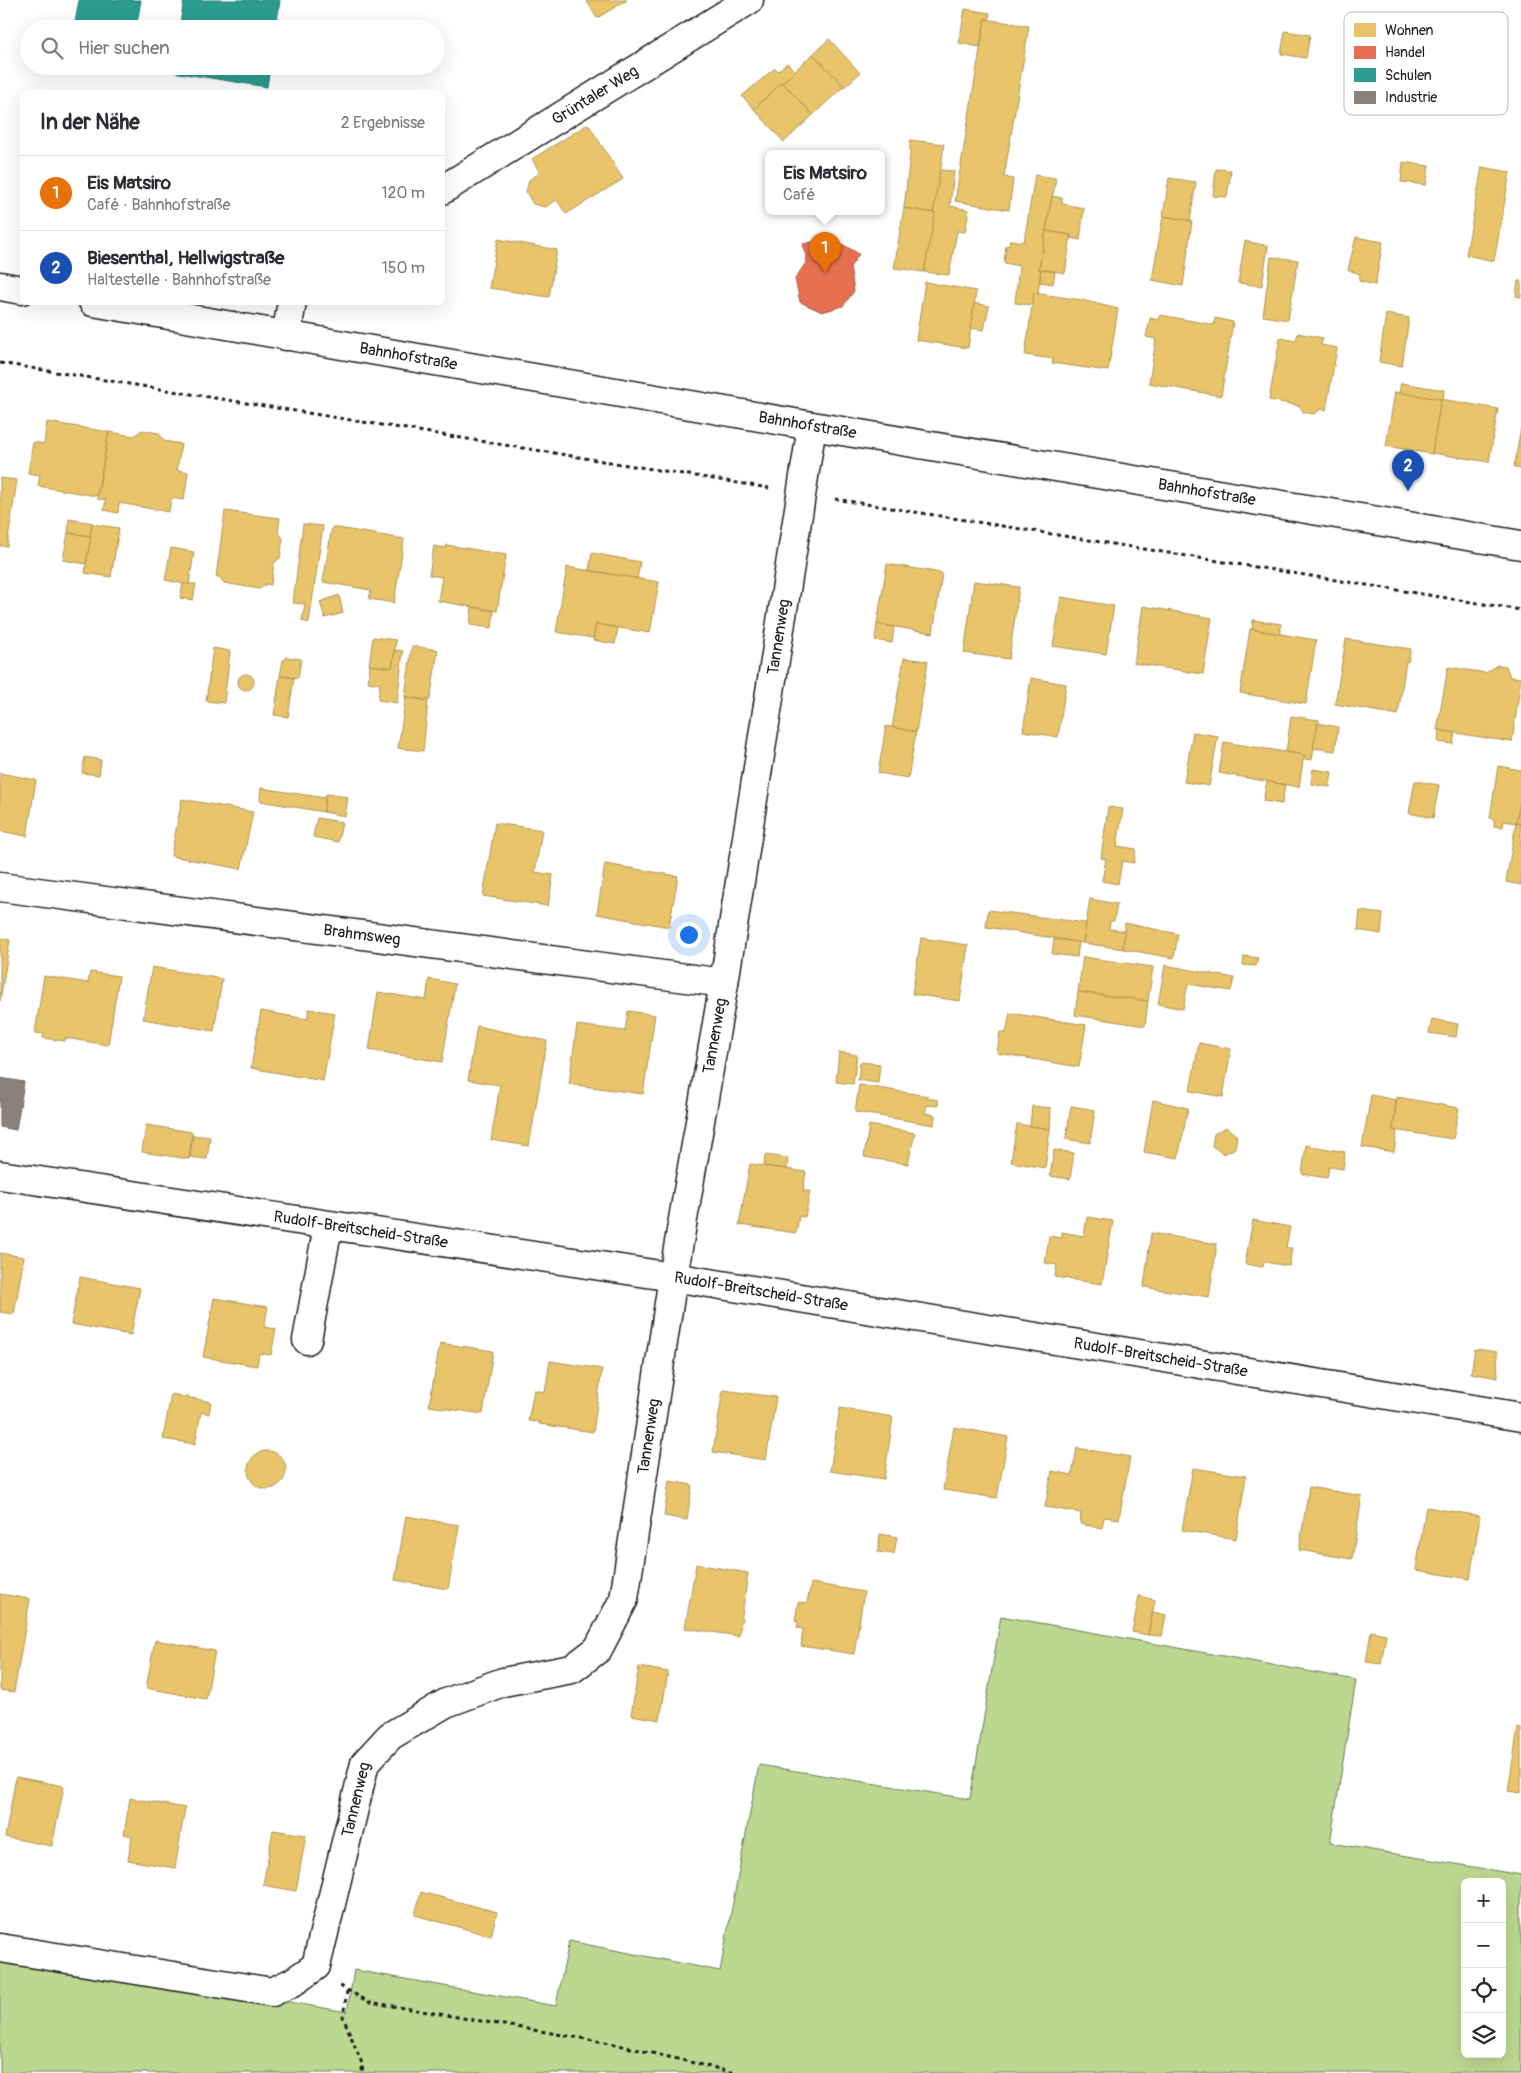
<!DOCTYPE html>
<html lang="de">
<meta charset="utf-8">
<style>
:root{--surface:#fff;--page:#f2f2f3;--text:#2b2b33;--muted:#7c7c81;--line:#e1e1e2;--accent:#1c1c1c}
body{margin:0;font-family:Pangolin,sans-serif;background:var(--page);color:var(--text)}
.controls{position:absolute;right:15px;bottom:15px;display:grid;overflow:hidden;border-radius:8px;box-shadow:0 5px 20px #0002}
.controls button{width:45px;height:45px;display:grid;place-items:center;padding:0;border:0;border-bottom:1px solid var(--line);background:var(--surface);color:var(--text);font:25px sans-serif}
.you{position:absolute;left:688px;top:934px;width:18px;height:18px;margin:-12px;border:4px solid #fff;border-radius:50%;background:#1a73e8;box-shadow:0 0 0 8px #1a73e833}
.badge{display:grid;place-items:center;width:32px;height:32px;border-radius:50%;background:var(--accent);color:#fff;font-size:16px;font-weight:700}
.pin{position:absolute;translate:-50% -41px;filter:drop-shadow(0 1px 2px #0008)}
.pin::after{content:'';position:absolute;top:26px;width:18px;height:15px;background:inherit;clip-path:polygon(0 0,100% 0,50% 100%)}
.popup{position:absolute;left:765px;top:150px;width:120px;height:65px;box-sizing:border-box;display:grid;place-content:center;border-radius:8px;background:var(--surface);filter:drop-shadow(0 1px 4px #0005);font-size:16px;white-space:nowrap;color:var(--muted)}
.popup b{font-size:19px;color:var(--text)}
.popup::after{content:'';position:absolute;left:50%;top:100%;margin-left:-10px;border:10px solid transparent;border-top-color:var(--surface)}
.list{margin:0;padding:0;list-style:none}
h2{display:flex;justify-content:space-between;align-items:center;height:65px;margin:0;padding:0 20px;font-size:21px}
h2 small{font-size:16px;font-weight:400;color:var(--muted)}
.list li{display:grid;grid-template-columns:32px 1fr auto;gap:15px;align-items:center;box-sizing:border-box;height:75px;padding:0 20px;border-top:1px solid var(--line)}
.list b{display:block;font-size:19px;white-space:nowrap}
.list p{margin:0;font-size:16px;white-space:nowrap;color:var(--muted)}
.list em{font-size:16px;font-style:normal;color:var(--muted)}
.icon{flex:none;width:28px;height:28px;fill:none;stroke:currentColor;stroke-width:2;stroke-linecap:round;stroke-linejoin:round}
.map{position:relative;flex:none;width:1521px;height:2073px;overflow:hidden}
.search{position:absolute;background:var(--surface);box-shadow:0 5px 20px #0002;left:20px;top:20px;width:425px;height:55px;display:flex;align-items:center;gap:12px;box-sizing:border-box;padding:0 18px;border-radius:28px;color:var(--muted);font-size:19px}
.panel{position:absolute;background:var(--surface);box-shadow:0 5px 20px #0002;left:20px;top:90px;width:425px;height:215px;border-radius:8px}
.map>svg:first-child{display:block}
.green{fill:#bbd890;stroke:#6c7a56;fill-rule:evenodd}
.homes{fill:#e9c46a;stroke:#ac9253}
.shops{fill:#e76f51;stroke:#aa5641}
.schools{fill:#2a9d8f;stroke:#26766c}
.industry{fill:#8a817c;stroke:#69635f}
.lines{fill:none;stroke-linecap:round;stroke-linejoin:round}
.minor-casing{stroke:#1c1c1c;stroke-width:31}
.major-casing{stroke:#1c1c1c;stroke-width:31}
.path{stroke:#1c1c1c;stroke-width:3;stroke-dasharray:4 4;stroke-linecap:butt}
.minor{stroke:#fff;stroke-width:28}
.major{stroke:#fff;stroke-width:28}
.labels{text-anchor:middle;dominant-baseline:central;stroke-width:5;stroke-linejoin:round;paint-order:stroke}
.street-label{font-size:16px;fill:#1c1c1c;stroke:#fff}
.key{fill:#fff;stroke:#bbb;stroke-width:1}
.key-label{font-size:14px;fill:#1c1c1c}
</style>
<div class="map">
<svg width="1521" height="2073" viewBox="0 0 1521 2073">
<rect width="100%" height="100%" fill="#fff"/>
<filter id="ink" filterUnits="userSpaceOnUse"><feTurbulence type="fractalNoise" baseFrequency=".02" numOctaves="2"/><feDisplacementMap in="SourceGraphic" scale="10" xChannelSelector="R" yChannelSelector="G"/><feConvolveMatrix kernelMatrix="1 2 1 2 8 2 1 2 1" color-interpolation-filters="sRGB"/></filter>
<g filter="url(#ink)">
<!-- green -->
<path class="green" d="M1001 1616 1356 1680 1330 1843 1521 1875V2073H0V1952L347 2012 354 1970 556 2006 569 1941 720 1971 759 1765 970 1799ZM1465 1882H1502V2054H1465Z"/>
<!-- homes -->
<g class="homes">
<path d="M586 0H627L597 18Z"/>
<path d="M965 9 990 13 989 19H985L980 47 959 43Z"/>
<path d="M985 19 1029 26 1004 177 1013 179 1009 210 955 201Z"/>
<path d="M1285 31 1310 35 1306 58 1281 54Z"/>
<path d="M829 39 860 73 844 87 813 54Z"/>
<path d="M813 54 844 86 813 115 782 82Z"/>
<path d="M787 63 795 71 754 109 742 96 775 68 778 71Z"/>
<path d="M782 82 813 115 784 142 754 109Z"/>
<path d="M588 124 623 179 566 214 557 200 545 207 533 204 526 192 529 180 540 173 532 159Z"/>
<path d="M910 140 944 144 935 213 904 208 910 155Z"/>
<path d="M1403 162 1429 166 1426 185 1401 182Z"/>
<path d="M1482 167 1510 172 1494 261 1466 255Z"/>
<path d="M1216 169 1231 170 1227 197 1213 196Z"/>
<path d="M940 170 954 171 950 206 969 210 965 232 957 231 949 275 924 272Z"/>
<path d="M1035 175 1056 178 1039 269H1041L1038 293H1034L1032 305 1015 303 1019 266 1004 263 1006 245 1009 246 1010 240 1024 242Z"/>
<path d="M1169 178 1196 182 1190 221 1163 216Z"/>
<path d="M1052 196 1062 198V204L1084 208 1080 240 1071 238V235L1046 231Z"/>
<path d="M904 208 935 213 924 272 894 268Z"/>
<path d="M1163 216 1192 221 1183 286 1152 280Z"/>
<path d="M1046 231 1071 235 1065 273 1039 269Z"/>
<path d="M1356 237 1383 242 1375 285 1359 281 1360 274 1348 270Z"/>
<path d="M498 239 557 250 549 297 489 288Z"/>
<path d="M1245 241 1268 246 1262 286 1238 283Z"/>
<path d="M1271 257 1298 260 1288 320 1263 316Z"/>
<path d="M1041 269 1055 272 1053 284 1040 282Z"/>
<path d="M1518 281H1521V297L1516 296Z"/>
<path d="M925 282 976 291 968 348 916 340Z"/>
<path d="M1034 293 1082 300 1118 309 1108 371 1052 363 1053 359 1025 355Z"/>
<path d="M974 303 989 306 984 330 971 328Z"/>
<path d="M1386 314 1409 318 1402 366 1379 362Z"/>
<path d="M1161 315 1214 325 1215 318 1233 322 1221 396 1149 383 1156 339 1146 337 1150 318 1159 320Z"/>
<path d="M1298 333 1323 338 1321 345 1337 348 1326 410 1321 409 1314 414 1303 412 1300 406 1269 400 1280 338 1296 341Z"/>
<path d="M1401 383 1444 390 1443 400 1399 393Z"/>
<path d="M1395 392 1441 399 1432 454 1386 446Z"/>
<path d="M1441 399 1498 409 1489 462 1432 453Z"/>
<path d="M47 422 109 432 97 496 38 486 40 475 28 473 33 442 44 444Z"/>
<path d="M1521 428V469L1514 467Z"/>
<path d="M142 430 159 433 164 441 181 444 177 470 188 472 184 500 171 498 169 512 119 503 118 513 104 510 106 500 97 499 109 432 134 436Z"/>
<path d="M0 478 17 480 7 546H0Z"/>
<path d="M225 511 280 518 278 532 283 538 280 558 274 563 271 585 266 584 260 589 224 583 220 577H216Z"/>
<path d="M69 519 93 523 91 536 68 533Z"/>
<path d="M92 524 119 528 111 577 85 573Z"/>
<path d="M303 524 323 526 309 623 302 621 305 604 293 603Z"/>
<path d="M332 527 404 539 394 603 369 599 371 590 323 582Z"/>
<path d="M68 533 91 536 86 564 63 560Z"/>
<path d="M447 545 506 555 497 611 438 601 442 577 429 575 434 546 446 548Z"/>
<path d="M171 548 194 552 189 585 165 580Z"/>
<path d="M592 553 640 562 637 579 589 570Z"/>
<path d="M887 564 942 573 933 633 877 624Z"/>
<path d="M567 567 659 582 650 633 596 624 593 638 556 632Z"/>
<path d="M974 581 1019 587 1009 659 964 653Z"/>
<path d="M183 584H196L193 600 180 598Z"/>
<path d="M339 595 343 613 325 618 320 602Z"/>
<path d="M1061 597 1114 606 1106 654 1053 646Z"/>
<path d="M1143 606 1212 618 1203 674 1134 663Z"/>
<path d="M472 607 494 611 492 628 470 625Z"/>
<path d="M1253 620 1281 624 1280 634 1252 629Z"/>
<path d="M596 624 618 628 615 644 593 640Z"/>
<path d="M877 624 894 627 892 643 875 640Z"/>
<path d="M1250 629 1316 640 1306 704 1240 693Z"/>
<path d="M373 637 396 640 392 668 369 665Z"/>
<path d="M1346 639 1411 649 1408 662 1406 661 1398 715 1335 704Z"/>
<path d="M412 646 438 650 430 700 405 697Z"/>
<path d="M213 648 230 651 224 703 206 701Z"/>
<path d="M395 650 403 651 397 703 378 700 380 684 368 682 370 665 392 668Z"/>
<path d="M286 657 301 659 298 678 280 676 283 660H285Z"/>
<path d="M904 658 928 661 916 732 892 728Z"/>
<path d="M1497 665 1506 666 1510 677 1521 678 1512 742 1437 730 1448 667 1486 673Z"/>
<circle cx="246" cy="682" r="8"/>
<path d="M280 676 294 678 288 717 274 715Z"/>
<path d="M1031 678 1066 684 1058 737 1023 731Z"/>
<path d="M406 697 428 701 423 751 398 748Z"/>
<path d="M1291 716 1319 720 1312 760 1304 759V755L1286 752Z"/>
<path d="M1318 723 1338 727 1335 751 1313 748Z"/>
<path d="M886 726 916 732 908 778 878 773Z"/>
<path d="M1439 730 1455 733 1453 744 1438 742Z"/>
<path d="M1193 732 1218 736 1209 786 1184 782Z"/>
<path d="M1224 742 1304 755 1299 787 1219 773Z"/>
<path d="M85 757 101 760 99 775 82 773Z"/>
<path d="M1498 766 1521 770V797L1516 823 1504 821 1503 827 1494 826V819L1490 818Z"/>
<path d="M1313 769 1332 772 1330 787 1311 784Z"/>
<path d="M0 773 36 780 27 836 0 831Z"/>
<path d="M1267 781 1285 785 1282 804 1263 801Z"/>
<path d="M1415 781 1439 785 1433 818 1409 813Z"/>
<path d="M261 788 325 798 324 812 260 801Z"/>
<path d="M326 794 348 797 345 816 324 812Z"/>
<path d="M1521 797V824L1516 823Z"/>
<path d="M182 799 253 812 241 869 171 856Z"/>
<path d="M1108 807 1123 809 1117 846 1136 849 1134 863 1122 861 1118 884 1102 881 1106 859 1101 858Z"/>
<path d="M317 818 342 822 338 842 313 837Z"/>
<path d="M495 823 542 830 535 872 553 875 548 906 483 896Z"/>
<path d="M1516 823 1521 824V885L1506 882Z"/>
<path d="M605 864 678 876 669 927 597 914Z"/>
<path d="M1090 899 1117 904 1114 921H1110L1109 929 1125 931 1123 949 1083 943Z"/>
<path d="M988 910 1086 923 1083 943 986 927Z"/>
<path d="M1360 911 1383 914 1381 934 1358 930Z"/>
<path d="M1125 923 1178 934 1174 958 1123 949Z"/>
<path d="M0 938 10 940 0 1001Z"/>
<path d="M921 938 968 945 960 1001 912 994Z"/>
<path d="M1054 939 1079 942 1077 957 1052 954Z"/>
<path d="M1244 956 1258 958 1256 966 1243 965Z"/>
<path d="M1083 957 1153 967 1148 1001 1078 992Z"/>
<path d="M1165 965 1234 978 1231 991 1188 984 1183 1009 1158 1004Z"/>
<path d="M152 967 222 979 214 1031 143 1019Z"/>
<path d="M90 972 119 976 108 1045 65 1038V1041L43 1038 44 1034 35 1033 44 976 88 983Z"/>
<path d="M429 979 455 984 442 1062 369 1050 378 992 426 1000Z"/>
<path d="M1078 992 1148 1001 1145 1026 1075 1015Z"/>
<path d="M309 1009 335 1013 323 1081 251 1068 261 1011 307 1019Z"/>
<path d="M628 1011 655 1015 643 1094 569 1084 577 1025 625 1031Z"/>
<path d="M1010 1013 1086 1025 1079 1067 997 1053 1000 1032 1006 1033Z"/>
<path d="M1432 1019 1458 1024 1456 1037 1429 1033Z"/>
<path d="M477 1026 547 1041 529 1146 491 1140 500 1085 468 1080Z"/>
<path d="M1199 1043 1231 1049 1223 1097 1190 1091Z"/>
<path d="M839 1052 857 1055 853 1084 836 1082Z"/>
<path d="M860 1062 880 1064 878 1083 858 1080Z"/>
<path d="M859 1085 928 1096 927 1098 938 1100V1106L927 1105 925 1113 935 1115 934 1125 855 1112Z"/>
<path d="M1371 1095 1396 1100 1393 1130 1397 1132 1394 1152 1362 1147Z"/>
<path d="M1397 1097 1459 1108 1453 1139 1393 1130Z"/>
<path d="M1153 1100 1188 1108 1178 1158 1144 1152Z"/>
<path d="M1032 1106 1051 1108 1050 1129 1030 1126Z"/>
<path d="M1071 1106 1095 1110 1090 1143 1066 1139Z"/>
<path d="M1017 1124 1050 1129 1045 1168 1011 1162Z"/>
<path d="M146 1125 192 1132 189 1159 142 1152Z"/>
<path d="M869 1125 915 1133 908 1164 864 1157Z"/>
<path d="M1226 1127 1237 1136 1235 1148 1224 1154 1212 1146 1214 1134Z"/>
<path d="M193 1135 210 1137 207 1159 190 1157Z"/>
<path d="M1306 1145 1345 1152 1343 1169 1329 1167 1327 1178 1302 1174Z"/>
<path d="M1054 1150 1074 1153 1070 1179 1050 1176Z"/>
<path d="M765 1155 788 1158 787 1169 764 1166Z"/>
<path d="M750 1164 806 1172 803 1191H810L805 1217 799 1216 796 1233 739 1225Z"/>
<path d="M1087 1217 1113 1221 1102 1284 1055 1277 1057 1265 1045 1263 1049 1236 1062 1238V1232L1084 1236Z"/>
<path d="M1253 1220 1290 1227 1286 1248H1292L1289 1266 1264 1262 1263 1267 1245 1264Z"/>
<path d="M1151 1233 1217 1244 1209 1297 1144 1287Z"/>
<path d="M0 1253 24 1257 14 1314 0 1312Z"/>
<path d="M80 1277 140 1288 131 1335 71 1324Z"/>
<path d="M214 1298 268 1307 264 1327 276 1329 271 1355 259 1353 257 1366 203 1357Z"/>
<path d="M440 1343 493 1351 483 1414 429 1406Z"/>
<path d="M1475 1349 1497 1352 1498 1378 1471 1373Z"/>
<path d="M550 1361 602 1369 593 1432 539 1424 540 1422 528 1421 534 1390 545 1392Z"/>
<path d="M723 1390 776 1397 766 1460 713 1452Z"/>
<path d="M171 1394 211 1402 209 1414 201 1412 195 1444 163 1439Z"/>
<path d="M840 1408 893 1417 884 1479 830 1471Z"/>
<path d="M954 1427 1008 1437 997 1498 943 1490Z"/>
<path d="M1077 1448 1130 1457 1119 1519 1104 1517 1102 1528 1080 1524 1081 1513 1045 1507 1052 1471 1072 1475Z"/>
<circle cx="267" cy="1470" r="19"/>
<path d="M1193 1468 1246 1476 1236 1539 1182 1530Z"/>
<path d="M669 1481 692 1485 687 1520 664 1516Z"/>
<path d="M1309 1487 1362 1496 1352 1559 1299 1550Z"/>
<path d="M1426 1507 1480 1516 1470 1579 1416 1570Z"/>
<path d="M406 1516 459 1525 448 1589 395 1580Z"/>
<path d="M880 1534 897 1537 894 1554 878 1552Z"/>
<path d="M696 1564 748 1573 739 1636 685 1628Z"/>
<path d="M811 1583 864 1592 854 1654 801 1646 803 1629 797 1628 798 1622 795 1621 798 1602 807 1603Z"/>
<path d="M0 1594 30 1599 14 1692 0 1690Z"/>
<path d="M1139 1596 1155 1600 1148 1635 1132 1632Z"/>
<path d="M1153 1612 1166 1615 1162 1636 1148 1635Z"/>
<path d="M1371 1631 1386 1634 1381 1664 1366 1662Z"/>
<path d="M155 1640 215 1651 206 1699 146 1688Z"/>
<path d="M639 1667 668 1672 660 1720 631 1715Z"/>
<path d="M1518 1728 1521 1729V1793L1508 1791Z"/>
<path d="M16 1777 64 1786 52 1846 5 1837Z"/>
<path d="M130 1798 185 1808 175 1868 128 1860 132 1836 124 1834Z"/>
<path d="M273 1830 306 1835 296 1891 263 1885Z"/>
<path d="M421 1892 497 1912 491 1936 415 1915Z"/>
</g>
<!-- shops -->
<path class="shops" d="M832 238 859 254 850 267 854 291 843 306 822 312 800 302 795 279 807 261 803 244Z"/>
<!-- schools -->
<g class="schools">
<path d="M79 0H141L136 29H74Z"/>
<path d="M184 0H280L276 29H179Z"/>
<path d="M174 66H270L267 87 173 72Z"/>
</g>
<!-- industry -->
<path class="industry" d="M0 1078 24 1082 16 1130 0 1127Z"/>
<g class="lines">
<!-- minor casing -->
<g class="minor-casing">
<g id="minor">
<path id="s1" d="M442 190 749 0"/>
<path d="M286 336 292 302"/>
<path id="s2" d="M0 887 724 983"/>
<path id="s3" d="M0 1175 673 1277 1521 1417"/>
<path d="M307 1340 328 1226"/>
<path id="s4" d="M0 1948 272 1992 293 1982 316 1966 365 1763 390 1736 446 1703 503 1682 572 1669 598 1649 624 1599 673 1277 724 983 812 426"/>
</g>
</g>
<!-- major casing -->
<g class="major-casing">
<g id="major">
<path d="M0 286 22 290"/>
<path id="s5" d="M93 302 812 426 1521 545"/>
</g>
</g>
<!-- path -->
<g class="path">
<path d="M0 363 769 488"/>
<path d="M835 499 1521 610"/>
<path d="M340 1986 369 2002 610 2043 736 2073"/>
<path d="M347 1991 343 2017 363 2066 361 2073"/>
</g>
<!-- minor -->
<use href="#minor" class="minor"/>
<!-- major -->
<use href="#major" class="major"/>
</g>
</g>
<g class="labels">
<!-- street labels -->
<g class="street-label">
<text stroke="none"><textPath href="#s1" startOffset="180">Grüntaler Weg</textPath></text>
<text stroke="none"><textPath href="#s5" startOffset="320">Bahnhofstraße</textPath></text>
<text stroke="none"><textPath href="#s5" startOffset="725">Bahnhofstraße</textPath></text>
<text stroke="none"><textPath href="#s5" startOffset="1130">Bahnhofstraße</textPath></text>
<text stroke="none"><textPath href="#s4" startOffset="1832">Tannenweg</textPath></text>
<text stroke="none"><textPath href="#s2" startOffset="365">Brahmsweg</textPath></text>
<text stroke="none"><textPath href="#s4" startOffset="1428">Tannenweg</textPath></text>
<text stroke="none"><textPath href="#s3" startOffset="365">Rudolf-Breitscheid-Straße</textPath></text>
<text stroke="none"><textPath href="#s3" startOffset="770">Rudolf-Breitscheid-Straße</textPath></text>
<text stroke="none"><textPath href="#s3" startOffset="1175">Rudolf-Breitscheid-Straße</textPath></text>
<text stroke="none"><textPath href="#s4" startOffset="1022">Tannenweg</textPath></text>
<text stroke="none"><textPath href="#s4" startOffset="498">Tannenweg</textPath></text>
</g>
</g>
<!-- legend -->
<rect x="1344" y="12" width="164" height="103" rx="8" class="key"/>
<rect x="1354" y="23" width="22" height="14" fill="#e9c46a"/>
<rect x="1354" y="46" width="22" height="13" fill="#e76f51"/>
<rect x="1354" y="68" width="22" height="14" fill="#2a9d8f"/>
<rect x="1354" y="91" width="22" height="13" fill="#8a817c"/>
<g class="key-label">
<text x="1385" y="35">Wohnen</text>
<text x="1385" y="57">Handel</text>
<text x="1385" y="80">Schulen</text>
<text x="1385" y="102">Industrie</text>
</g>
</svg>
<div class="controls">
<button>+</button>
<button>−</button>
<button><svg class="icon" aria-label="locate" viewBox="0 0 24 24"><circle cx="12" cy="12" r="6"/><path d="M12 2v4M12 18v4M2 12h4M18 12h4"/></svg></button>
<button><svg class="icon" aria-label="layers" viewBox="0 0 24 24"><path d="M12 4l9 5-9 5-9-5zM3 14l9 5 9-5"/></svg></button>
</div>
<div class="you"></div>
<div class="pin badge" style="left:825px;top:273px;background:#e8710a">1</div>
<div class="popup"><b>Eis Matsiro</b>Café</div>
<div class="pin badge" style="left:1408px;top:491px;background:#1a4fb4">2</div>
<div class="search"><svg class="icon" aria-label="search" viewBox="0 0 24 24"><circle cx="10" cy="10" r="6"/><path d="M15 15l6 6"/></svg>Hier suchen</div>
<section class="panel">
<h2>In der Nähe<small>2 Ergebnisse</small></h2>
<ul class="list">
<li><span class="badge" style="background:#e8710a">1</span><div><b>Eis Matsiro</b><p>Café · Bahnhofstraße</p></div><em>120 m</em></li>
<li><span class="badge" style="background:#1a4fb4">2</span><div><b>Biesenthal, Hellwigstraße</b><p>Haltestelle · Bahnhofstraße</p></div><em>150 m</em></li>
</ul>
</section>
</div>
